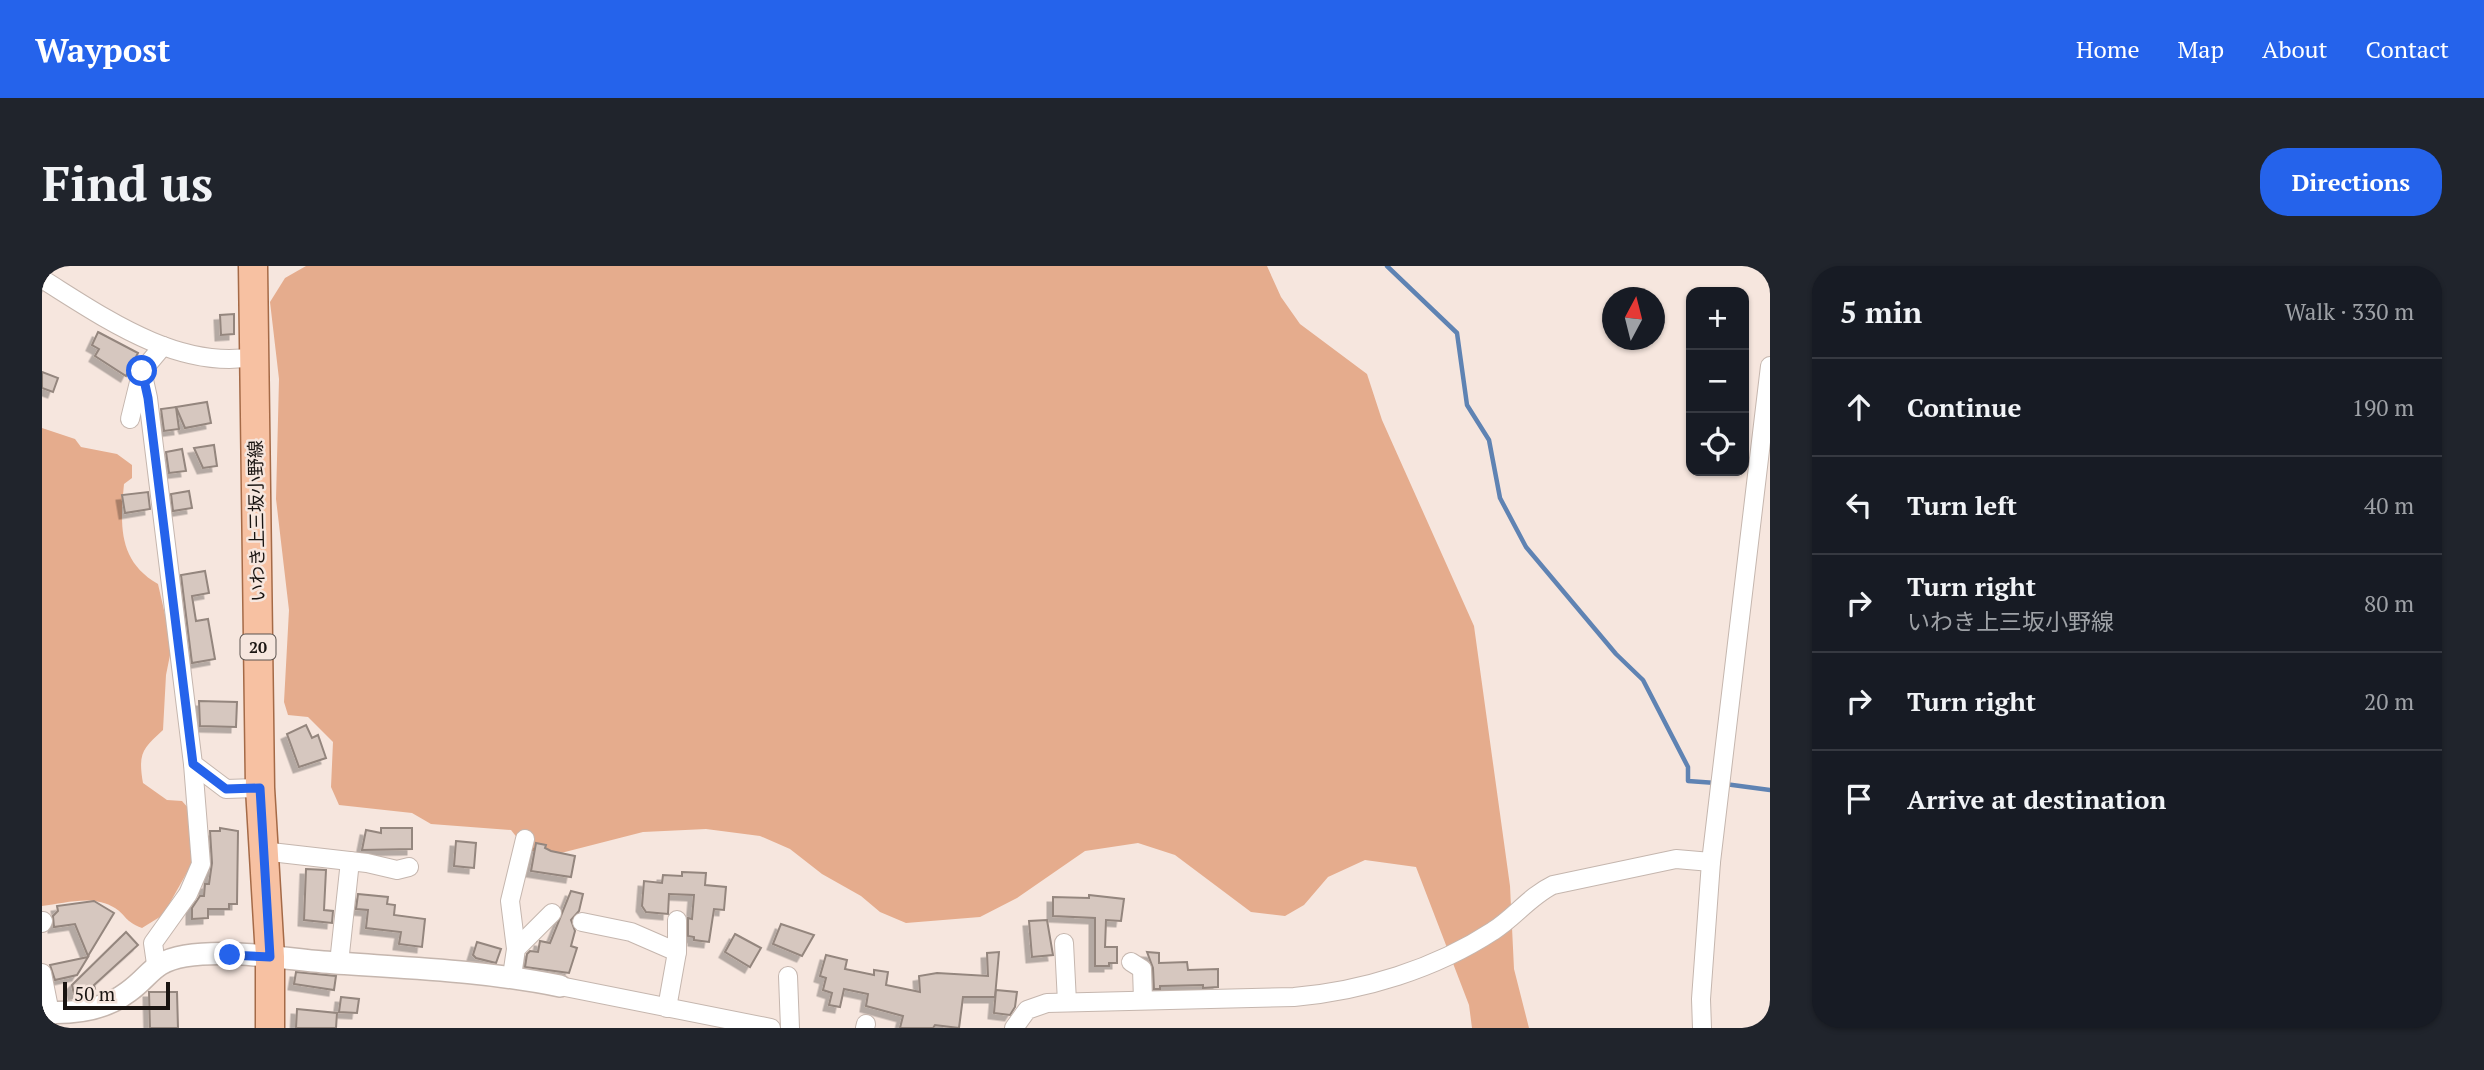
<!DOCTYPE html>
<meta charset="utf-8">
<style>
:root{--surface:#171b24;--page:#20242c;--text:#f1f3f6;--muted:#9ea1a6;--line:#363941;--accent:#2563eb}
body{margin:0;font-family:"PT Serif","Noto Sans JP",serif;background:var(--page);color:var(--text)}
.controls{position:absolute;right:21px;top:21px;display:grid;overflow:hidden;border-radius:14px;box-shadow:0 2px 5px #0004}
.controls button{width:63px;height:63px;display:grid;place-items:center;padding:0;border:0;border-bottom:2px solid var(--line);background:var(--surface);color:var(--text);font:35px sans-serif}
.compass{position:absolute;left:1560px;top:21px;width:63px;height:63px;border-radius:50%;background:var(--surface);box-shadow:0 2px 5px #0004;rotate:7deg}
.scale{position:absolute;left:21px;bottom:18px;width:107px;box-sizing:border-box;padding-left:7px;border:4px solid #191411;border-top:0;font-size:19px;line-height:24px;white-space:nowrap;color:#191411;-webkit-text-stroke:5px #f6e6de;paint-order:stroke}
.stop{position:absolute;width:21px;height:21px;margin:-16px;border:5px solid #2563eb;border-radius:50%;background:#fff}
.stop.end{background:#2563eb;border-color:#fff;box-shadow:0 2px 7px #0008}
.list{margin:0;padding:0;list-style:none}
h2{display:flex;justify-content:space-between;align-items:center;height:91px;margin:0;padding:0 28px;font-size:30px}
h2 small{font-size:23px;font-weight:400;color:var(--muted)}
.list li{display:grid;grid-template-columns:46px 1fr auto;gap:21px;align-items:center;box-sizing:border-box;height:98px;padding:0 28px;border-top:2px solid var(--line)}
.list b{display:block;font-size:26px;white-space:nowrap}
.list p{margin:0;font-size:23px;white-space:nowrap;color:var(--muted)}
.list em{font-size:23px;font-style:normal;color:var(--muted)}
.icon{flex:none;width:38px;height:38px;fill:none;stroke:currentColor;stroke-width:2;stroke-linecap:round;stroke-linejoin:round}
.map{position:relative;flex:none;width:1728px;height:762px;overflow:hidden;border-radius:28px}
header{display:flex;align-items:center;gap:42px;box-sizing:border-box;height:98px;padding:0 35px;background:var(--accent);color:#fff}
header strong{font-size:33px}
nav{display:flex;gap:38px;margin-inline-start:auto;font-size:24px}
.intro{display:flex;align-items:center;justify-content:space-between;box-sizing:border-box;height:168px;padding:0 42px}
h1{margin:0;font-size:49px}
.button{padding:18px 32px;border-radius:28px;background:var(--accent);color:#fff;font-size:24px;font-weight:700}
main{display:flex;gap:42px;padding:0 42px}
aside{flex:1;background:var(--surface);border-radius:28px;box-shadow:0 2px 5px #0004}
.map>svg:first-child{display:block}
.green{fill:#e5ac8d}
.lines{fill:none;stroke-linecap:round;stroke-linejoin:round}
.stream{stroke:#5f83b3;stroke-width:4.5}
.building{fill:#d6c7bf;stroke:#94867e;stroke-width:2;filter:url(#shadow)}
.minor-casing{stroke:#c5b6ae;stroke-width:20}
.tertiary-casing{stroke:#c5b6ae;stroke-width:24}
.primary-casing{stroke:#a56a47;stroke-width:31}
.minor{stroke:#fff;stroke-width:18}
.tertiary{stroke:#fff;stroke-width:21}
.primary{stroke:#f7c1a2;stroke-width:28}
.route{stroke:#2563eb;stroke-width:9}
.labels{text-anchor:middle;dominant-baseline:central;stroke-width:5;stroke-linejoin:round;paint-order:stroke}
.shield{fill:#f6e6de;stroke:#5b534e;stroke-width:2}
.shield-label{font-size:16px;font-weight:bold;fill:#191411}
.street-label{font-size:18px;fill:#191411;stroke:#f6e6de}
</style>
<header>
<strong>Waypost</strong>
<nav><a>Home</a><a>Map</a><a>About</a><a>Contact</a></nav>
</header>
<div class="intro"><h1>Find us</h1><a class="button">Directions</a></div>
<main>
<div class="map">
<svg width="1728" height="762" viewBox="0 0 1728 762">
<defs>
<filter id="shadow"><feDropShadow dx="-5.5" dy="5.5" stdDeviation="0" flood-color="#0004"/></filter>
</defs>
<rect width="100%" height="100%" fill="#f6e6de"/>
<!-- green -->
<g class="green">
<path d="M264 0H1225L1239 31 1258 58 1325 108 1340 154 1432 360 1468 620 1472 703 1487 762H1430L1427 739 1374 601 1323 594 1286 611 1262 639 1243 650 1209 646 1133 589 1096 577 1043 585 975 632 938 651 864 657 838 646 819 630 780 608 748 583 718 570 664 563 601 566 519 587 501 588 484 583 469 564 389 558 370 547 297 539 289 521 291 476 266 451 246 449 242 436 247 344 234 233 237 113 228 36 243 12Z"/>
<path d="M0 162 33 173 39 181 75 188 90 199V212L82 218C78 259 76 295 116 318L130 379 124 409 121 464C100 483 96 488 101 517L125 534 140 535 148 544 152 594 121 649 100 662C82 655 85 650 73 642 52 628 23 637 0 640Z"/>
</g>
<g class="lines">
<!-- stream -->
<g class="stream">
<path d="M1345 0 1415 67 1425 139 1447 174 1458 232 1484 281 1574 388 1601 414 1646 501V515L1674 517"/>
<path d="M1683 518 1728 524"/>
</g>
</g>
<!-- building -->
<g class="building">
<path d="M192 48V68L179 69 178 49Z"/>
<path d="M56 66 96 87 84 110 53 90 57 83 50 79Z"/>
<path d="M0 106 16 112 11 126 0 122Z"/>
<path d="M165 136 169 157 143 162 134 141Z"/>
<path d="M134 141 137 163 122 165 119 143Z"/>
<path d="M172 179 175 200 161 202 152 182Z"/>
<path d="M140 183 144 205 127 207 124 186Z"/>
<path d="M147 225 150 242 131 245 129 228Z"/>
<path d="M106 226 108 243 83 247 80 229Z"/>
<path d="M163 305 167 327 150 330 154 355 166 353 173 393 150 397 139 309Z"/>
<path d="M157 435 195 436 194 461 158 460Z"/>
<path d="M264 459 270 472 276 469 284 492 257 501 245 468Z"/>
<path d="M178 562 196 565 195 638H187V643H166V652L150 653V642L158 630H162L163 618H167L170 597 168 565H178Z"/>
<path d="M339 562H370V583L320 584 324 564 339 567Z"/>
<path d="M414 575 434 577 432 602 412 600Z"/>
<path d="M494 577 504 579 503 582 509 585 533 590 529 611 489 605Z"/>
<path d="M264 603 284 604 282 644 291 645 290 657 262 654Z"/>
<path d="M640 606 664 607 663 619 684 621 682 644 672 643 667 676 652 674V671L646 670V652L650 653 652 629 627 628 626 648 604 646 600 640 602 615 620 617 621 609 640 610Z"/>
<path d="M529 625 541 628 537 645 529 654 533 665 529 680 535 682 527 707 483 701 485 688 488 685 496 686 498 675 508 677Z"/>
<path d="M316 628 346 631 345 638 353 639 352 649 383 653 380 681 357 678 359 666 324 662 326 644 314 643Z"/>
<path d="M1047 629 1082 633 1079 655 1064 654 1063 681H1075V697H1067V700H1053V652L1011 650V631L1047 632Z"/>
<path d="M52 635 72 647 46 690 33 658 12 661 11 650 16 645 15 640Z"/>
<path d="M1005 654 1011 689 990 691 987 655Z"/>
<path d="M739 658 772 669 760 690 731 678Z"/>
<path d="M84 666 96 679 52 719 53 723 32 728 30 719Z"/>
<path d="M693 668 719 682 708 701 683 686Z"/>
<path d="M435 676 459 683 454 697 434 692 431 689Z"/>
<path d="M957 686 953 731H921L917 762 893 759 891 762H858L861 750 824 740 826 728 802 723 798 741 787 739 790 727 781 724 784 712 778 710 784 689 805 694 803 703 832 709V704L846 706 844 719 878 726 877 710 895 707 946 710 945 687Z"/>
<path d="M1105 686 1117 687V697L1145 696 1146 704 1176 703V721L1161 722V719L1118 720V723H1112L1111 702Z"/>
<path d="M46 691 35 709 13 714 8 699Z"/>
<path d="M254 706 294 710 292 724 252 718Z"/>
<path d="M954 724 975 726 973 741 968 749 952 747Z"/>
<path d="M107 726H135L136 762H108Z"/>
<path d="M299 731 317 733 315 747 297 746Z"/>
<path d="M255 743 295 747 294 762H254Z"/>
</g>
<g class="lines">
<!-- minor casing -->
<g class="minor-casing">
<g id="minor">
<path d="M0 13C61 51 135 104 211 91"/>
<path d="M121 80 100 105 106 132 151 498 184 523 218 522"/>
<path d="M88 153 99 108"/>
<path d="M220 585 325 597 355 604 367 601"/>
<path d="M540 656 589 666 635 686"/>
<path d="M0 657 1 655"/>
<path d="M1022 677 1025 736"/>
<path d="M474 683 468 635 483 573"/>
<path d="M1089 696 1100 703 1101 734"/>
<path d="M297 697 308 595"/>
<path d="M114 698 111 677 146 628 159 598 151 498"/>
<path d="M0 707 8 747"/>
<path d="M470 710 474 683 510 647"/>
<path d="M746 710 748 762"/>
<path d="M518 720 729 762"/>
<path d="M625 742 635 686V654"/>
<path d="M823 762 824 758"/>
<path d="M972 762 985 744 1005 737 1252 731C1321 725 1393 703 1451 665 1472 652 1488 630 1511 619L1634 593 1669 596"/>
<path d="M1660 762 1659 733 1669 596 1728 100"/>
</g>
</g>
<!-- tertiary casing -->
<g class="tertiary-casing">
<path id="tertiary" d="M0 746C30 748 61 745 86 726 110 709 109 696 143 690 186 683 237 692 281 696 360 702 440 704 518 720"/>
</g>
<!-- primary casing -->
<g class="primary-casing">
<path id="primary" d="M211 0 218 522 228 691V762"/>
</g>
<!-- minor -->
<use href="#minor" class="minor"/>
<!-- tertiary -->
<use href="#tertiary" class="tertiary"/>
<!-- primary -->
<use href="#primary" class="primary"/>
</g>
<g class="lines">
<!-- route -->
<path class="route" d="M100 105 106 132 151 498 184 523 218 522 228 691 188 689"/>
</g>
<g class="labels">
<!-- shield labels -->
<rect class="shield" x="198.5" y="368.5" width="35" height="25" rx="5"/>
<g class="shield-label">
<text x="216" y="381">20</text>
</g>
<!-- street labels -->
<g class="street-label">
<text transform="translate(214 255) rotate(-91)">いわき上三坂小野線</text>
</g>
</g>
</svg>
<div class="controls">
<button>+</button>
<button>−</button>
<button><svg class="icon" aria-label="locate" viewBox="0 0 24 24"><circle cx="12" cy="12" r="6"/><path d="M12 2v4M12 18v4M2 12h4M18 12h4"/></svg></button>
</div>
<svg class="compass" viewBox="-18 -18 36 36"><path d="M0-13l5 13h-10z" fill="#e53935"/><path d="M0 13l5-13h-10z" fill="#9ea1a6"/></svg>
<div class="scale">50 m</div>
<div class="stop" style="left:100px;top:105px"></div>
<div class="stop end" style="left:188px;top:689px"></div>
</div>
<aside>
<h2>5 min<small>Walk · 330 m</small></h2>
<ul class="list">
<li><svg class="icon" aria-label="ahead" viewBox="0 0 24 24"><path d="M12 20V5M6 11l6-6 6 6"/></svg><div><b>Continue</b></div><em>190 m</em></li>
<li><svg class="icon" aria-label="left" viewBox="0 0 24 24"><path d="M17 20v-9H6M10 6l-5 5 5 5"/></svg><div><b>Turn left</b></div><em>40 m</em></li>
<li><svg class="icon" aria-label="right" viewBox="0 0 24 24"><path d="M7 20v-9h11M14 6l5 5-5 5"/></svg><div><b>Turn right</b><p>いわき上三坂小野線</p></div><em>80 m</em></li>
<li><svg class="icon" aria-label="right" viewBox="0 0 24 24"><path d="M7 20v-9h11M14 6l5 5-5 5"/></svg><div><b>Turn right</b></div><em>20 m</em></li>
<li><svg class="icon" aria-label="arrive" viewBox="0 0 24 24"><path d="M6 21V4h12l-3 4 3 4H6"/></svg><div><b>Arrive at destination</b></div></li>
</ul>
</aside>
</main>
